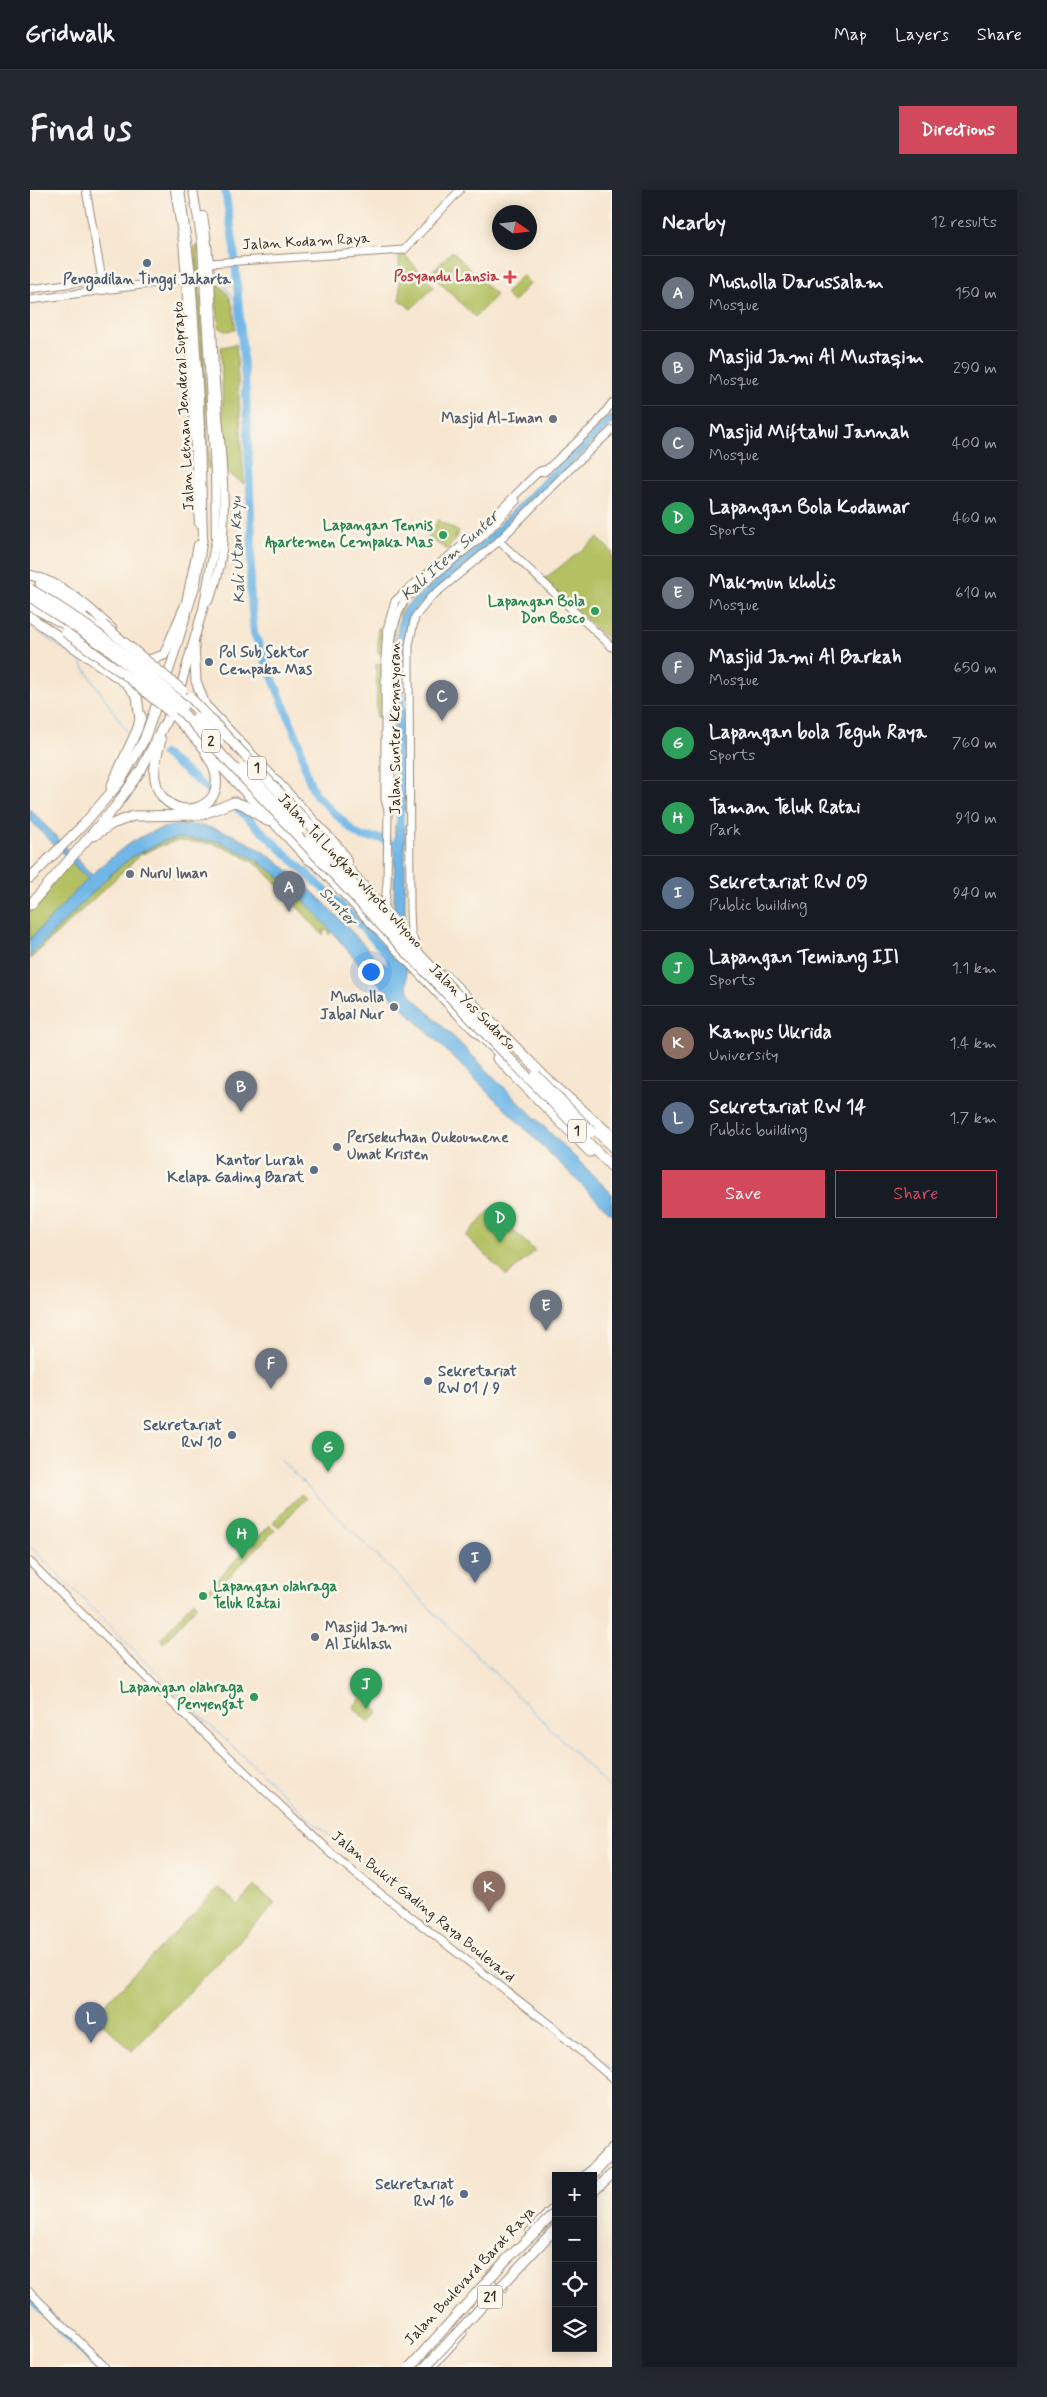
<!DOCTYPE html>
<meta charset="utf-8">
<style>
:root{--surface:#171b24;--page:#242831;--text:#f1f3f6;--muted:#9ea1a6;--line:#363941;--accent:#d1495b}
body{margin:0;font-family:Mynerve,sans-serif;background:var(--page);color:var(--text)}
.controls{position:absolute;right:15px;bottom:15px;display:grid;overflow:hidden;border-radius:0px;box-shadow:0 2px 12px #0003}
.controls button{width:45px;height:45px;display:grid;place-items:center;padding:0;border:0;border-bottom:1px solid var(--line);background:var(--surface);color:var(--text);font:25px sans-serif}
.compass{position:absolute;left:462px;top:15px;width:45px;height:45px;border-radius:50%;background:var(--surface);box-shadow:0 2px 12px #0003;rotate:104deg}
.you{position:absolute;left:340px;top:781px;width:18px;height:18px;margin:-12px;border:4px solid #fff;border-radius:50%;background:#1a73e8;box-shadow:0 0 0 8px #1a73e833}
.badge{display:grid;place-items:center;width:32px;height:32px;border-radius:50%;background:var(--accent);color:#fff;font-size:16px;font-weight:700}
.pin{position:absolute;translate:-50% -41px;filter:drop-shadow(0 1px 2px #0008)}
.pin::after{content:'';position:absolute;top:26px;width:18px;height:15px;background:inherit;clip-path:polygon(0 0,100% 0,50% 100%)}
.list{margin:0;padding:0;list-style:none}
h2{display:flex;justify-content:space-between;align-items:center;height:65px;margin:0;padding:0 20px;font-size:21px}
h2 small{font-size:16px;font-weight:400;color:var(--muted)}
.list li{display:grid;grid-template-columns:32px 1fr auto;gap:15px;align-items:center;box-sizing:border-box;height:75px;padding:0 20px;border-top:1px solid var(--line)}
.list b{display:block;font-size:19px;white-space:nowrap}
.list p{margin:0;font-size:16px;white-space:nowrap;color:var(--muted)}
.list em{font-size:16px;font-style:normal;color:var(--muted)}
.actions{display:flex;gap:10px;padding:15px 20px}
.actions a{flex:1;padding:11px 0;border:1px solid var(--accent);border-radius:0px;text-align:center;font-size:18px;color:var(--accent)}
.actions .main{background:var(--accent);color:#fff}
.icon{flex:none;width:28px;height:28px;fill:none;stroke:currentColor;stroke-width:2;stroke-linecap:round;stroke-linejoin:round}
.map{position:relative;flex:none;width:582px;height:2177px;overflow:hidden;border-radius:0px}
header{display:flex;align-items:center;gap:30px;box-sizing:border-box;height:70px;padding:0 25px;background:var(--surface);border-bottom:1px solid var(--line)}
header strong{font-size:24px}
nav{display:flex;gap:28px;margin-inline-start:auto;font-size:18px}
.intro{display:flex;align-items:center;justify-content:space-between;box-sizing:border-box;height:120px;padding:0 30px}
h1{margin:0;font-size:35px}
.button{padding:12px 22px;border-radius:0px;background:var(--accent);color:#fff;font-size:18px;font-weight:700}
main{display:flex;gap:30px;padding:0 30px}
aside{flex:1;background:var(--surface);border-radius:0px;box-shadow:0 2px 12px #0003}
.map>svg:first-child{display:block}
.green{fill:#b3c163;stroke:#777640}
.water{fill:#6fb7e7;stroke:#557082}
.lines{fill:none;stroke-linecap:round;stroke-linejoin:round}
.stream{stroke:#6fb7e7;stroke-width:1}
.river{stroke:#6fb7e7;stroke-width:8}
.secondary-casing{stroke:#987;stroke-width:9}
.primary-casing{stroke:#987;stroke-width:10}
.highway-casing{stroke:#987;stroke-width:11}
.secondary{stroke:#fff;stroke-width:7}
.primary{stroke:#fff;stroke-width:8}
.highway{stroke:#fff;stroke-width:9}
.highway-bridge-casing{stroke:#987;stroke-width:11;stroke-linecap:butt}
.highway-bridge{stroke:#fff;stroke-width:9}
.service-dot{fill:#5c6f8a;stroke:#fbf7ec;stroke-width:2}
.health-dot{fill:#e0444e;stroke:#fbf7ec;stroke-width:2}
.worship-dot{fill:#6b7280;stroke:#fbf7ec;stroke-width:2}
.leisure-dot{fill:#2e9e5b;stroke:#fbf7ec;stroke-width:2}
.labels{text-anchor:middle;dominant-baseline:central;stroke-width:5;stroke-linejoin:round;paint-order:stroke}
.shield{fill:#fbf7ec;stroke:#75685c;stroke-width:1}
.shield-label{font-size:14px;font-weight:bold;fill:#3b2a1e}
.street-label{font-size:15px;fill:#3b2a1e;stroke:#fbf7ec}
.health-label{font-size:15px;font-weight:bold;fill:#be3a42;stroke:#fbf7ec;text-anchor:end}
.service-label{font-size:15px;font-weight:bold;fill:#4e5e75;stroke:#fbf7ec;text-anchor:end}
.worship-label{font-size:15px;font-weight:bold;fill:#5b616d;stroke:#fbf7ec;text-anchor:start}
.leisure-label{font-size:15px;font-weight:bold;fill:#27864d;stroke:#fbf7ec;text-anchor:end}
.water-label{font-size:16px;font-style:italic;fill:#4d5b64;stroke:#fbf7ec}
</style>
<header>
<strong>Gridwalk</strong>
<nav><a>Map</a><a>Layers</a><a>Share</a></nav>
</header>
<div class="intro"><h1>Find us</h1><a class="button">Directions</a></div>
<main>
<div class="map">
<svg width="582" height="2177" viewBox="0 0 582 2177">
<rect width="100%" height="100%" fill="#fbf7ec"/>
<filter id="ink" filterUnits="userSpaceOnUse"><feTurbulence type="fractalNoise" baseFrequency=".02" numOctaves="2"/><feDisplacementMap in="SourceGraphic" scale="10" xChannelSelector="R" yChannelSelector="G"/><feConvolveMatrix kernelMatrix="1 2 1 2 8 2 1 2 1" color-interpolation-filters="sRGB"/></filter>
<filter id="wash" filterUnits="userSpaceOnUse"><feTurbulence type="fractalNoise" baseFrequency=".0096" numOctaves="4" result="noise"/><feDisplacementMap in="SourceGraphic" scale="20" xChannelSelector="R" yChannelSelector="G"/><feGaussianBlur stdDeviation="1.12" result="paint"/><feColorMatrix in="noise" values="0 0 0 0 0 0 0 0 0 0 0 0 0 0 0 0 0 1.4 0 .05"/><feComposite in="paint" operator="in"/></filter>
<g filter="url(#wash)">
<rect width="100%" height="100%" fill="#f7e6d0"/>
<!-- green -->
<g class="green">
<path d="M168 56 180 278 177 279 164 57Z"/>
<path d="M422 61 466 105 445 127 400 83Z"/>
<path d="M369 64 375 65 404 97 381 119 370 110Z"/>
<path d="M492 85 500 93 483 112 475 104Z"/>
<path d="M184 92C204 103 204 120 205 140L195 141 189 137Z"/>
<path d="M206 154 214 294 195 281 191 157Z"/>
<path d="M408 330 429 342 418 360 398 348Z"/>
<path d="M568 348 582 362V454L514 389Z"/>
<path d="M371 404 377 407 365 431 356 529 347 528 346 474 355 475 356 463H348V438L358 439Z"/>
<path d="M150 648C164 649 180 648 192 653 238 670 272 706 302 742L299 745V741L294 740 293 745 232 678 207 663 184 654 149 651 133 655 110 665 0 769V766L82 683 103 666 132 652Z"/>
<path d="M40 670 58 689 0 749V714Z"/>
<path d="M461 1019 505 1061 477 1086 436 1046Z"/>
<path d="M271 1304 276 1308 249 1337 243 1332Z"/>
<path d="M240 1335 245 1340 183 1403 179 1398Z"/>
<path d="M164 1410 167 1416 133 1453 131 1449Z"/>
<path d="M334 1505 349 1522 338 1532 323 1517Z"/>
<path d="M225 1696 245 1714 102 1861 64 1825 189 1698 208 1715Z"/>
</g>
<!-- water -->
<g class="water">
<path d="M582 223V234L460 355 386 418 377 447 374 469 375 621H366L364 463 370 426 374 418 456 348 513 289Z"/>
<path d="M0 619 62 685C80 668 100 650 124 641 209 608 297 716 348 770L363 780 364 764 376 775 377 796 381 805 582 1004V1025L332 777 285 722 252 689 228 671 191 652 150 648 132 652 103 666 82 683 0 766V749L58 689 0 630Z"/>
<path d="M365 635 375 636V731L364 719Z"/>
</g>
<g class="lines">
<!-- stream -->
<g class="stream">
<path d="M184 87 195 96 209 116"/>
<path d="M0 436 49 470 98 543"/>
<path d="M251 1270 582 1600"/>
<path d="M0 1356 165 1521 281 1630 582 1879"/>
</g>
<!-- river -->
<g class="river">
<path d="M195 0 204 57 216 202 222 350 220 397 224 443 269 552 277 585 285 604 325 643 332 647 351 648 370 659"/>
<path d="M134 564 180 601"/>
<path d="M207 618 319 723 359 766 364 788"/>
<path d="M370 645V611"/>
<path d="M0 2108 68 2177"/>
</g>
</g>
</g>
<g filter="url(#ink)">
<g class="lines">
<!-- secondary casing -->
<g class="secondary-casing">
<g id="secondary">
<path d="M56 0 74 100"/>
<path d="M180 73 374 60 430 0"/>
<path d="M0 99 73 89"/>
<path d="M0 110 156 89"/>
<path d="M514 282 566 234 582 213"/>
<path d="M469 351 582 457"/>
<path d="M361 518C360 482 355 438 377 407L453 346 486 311"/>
<path d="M358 615 361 609V538"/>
<path d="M354 720 357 694 358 620 355 609V468L357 439 365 411 378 399 449 342 504 286 510 281 517 279"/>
<path d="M386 756 381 743 380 719 379 455 385 427 400 408 469 351 538 281 582 240"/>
<path d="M0 1372 136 1507 303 1665 332 1689 519 1834 582 1888"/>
<path d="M554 1986 582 1957"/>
<path d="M499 2042 526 2015"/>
<path d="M461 2083 462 2093 468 2098H474"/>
<path d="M0 2102 75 2177"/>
<path d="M402 2177 433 2143"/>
</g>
</g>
<!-- primary casing -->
<g class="primary-casing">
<g id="primary">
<path d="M145 0 153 51 156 89 169 333"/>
<path d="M173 26C182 77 181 129 184 181 188 239 207 361 178 411"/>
<path d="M155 417 168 355"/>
<path d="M136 491 166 393 173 347 169 210 161 84 150 0"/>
<path d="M149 502 173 419 186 349 185 283 172 53 163 0"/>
</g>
</g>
<!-- highway casing -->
<g class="highway-casing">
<g id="highway">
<path d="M0 385C33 393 58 417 82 439"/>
<path d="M10 394 54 421"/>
<path d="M0 416 38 436"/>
<path d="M36 417 86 450"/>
<path d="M0 427 96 493 107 506 110 530"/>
<path d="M53 447 97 479"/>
<path d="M164 454 166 491 175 515 309 658 316 669 317 677"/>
<path d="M113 472 134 465 155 416"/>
<path d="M142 496 167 520"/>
<path d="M141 523 278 669 286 674 428 824 476 870"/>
<path d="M131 550C128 561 123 576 125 588 132 641 215 621 176 564"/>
<path d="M81 597 107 540 111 526"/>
<path d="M64 646 82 634 103 626 171 625 204 612 214 615 237 631"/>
<path d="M286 646 317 677 363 730"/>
<path d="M0 688 53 635 90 592 114 550 130 505"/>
<path d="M0 715 85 617 111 580 142 519"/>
<path d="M415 785 517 889 582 946"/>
<path d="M467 868 560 962"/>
<path d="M548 922 582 957"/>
<path d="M549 943 582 977"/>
<path d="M562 1986 582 1964"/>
<path d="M563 2002 582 1984"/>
</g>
</g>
<!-- secondary -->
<use href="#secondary" class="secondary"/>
<!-- primary -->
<use href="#primary" class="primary"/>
<!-- highway -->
<use href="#highway" class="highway"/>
<!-- highway-bridge casing -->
<g class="highway-bridge-casing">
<g id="highway-bridge">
<path d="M0 399C56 432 106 471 154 515"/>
<path d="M0 407 81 461 152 522 375 761 556 947"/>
<path d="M73 435 152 500"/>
<path d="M35 442 94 484 141 523"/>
<path d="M160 507 294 650"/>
<path d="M167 527 189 551"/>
<path d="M213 577 271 639"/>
<path d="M280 648 458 837"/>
<path d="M506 885 562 942"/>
<path d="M380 2177 476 2070 526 2022"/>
<path d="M395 2177 526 2038"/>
</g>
</g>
<!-- highway-bridge -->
<use href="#highway-bridge" class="highway-bridge"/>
</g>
</g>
<!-- markers -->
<g class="service-dot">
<circle cx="117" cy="73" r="5"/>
<circle cx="179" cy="472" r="5"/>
<circle cx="284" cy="980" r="5"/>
<circle cx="398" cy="1191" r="5"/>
<circle cx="202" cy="1245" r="5"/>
<circle cx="434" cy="2004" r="5"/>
</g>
<path class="health-dot" d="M477.5 79.5h5v5h5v5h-5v5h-5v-5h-5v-5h5z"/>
<g class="worship-dot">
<circle cx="523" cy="229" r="5"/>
<circle cx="100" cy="684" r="5"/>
<circle cx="364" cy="817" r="5"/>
<circle cx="307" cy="957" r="5"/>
<circle cx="285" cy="1447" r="5"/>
</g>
<g class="leisure-dot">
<circle cx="413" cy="345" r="5"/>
<circle cx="565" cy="421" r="5"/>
<circle cx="173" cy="1406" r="5"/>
<circle cx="224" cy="1507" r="5"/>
</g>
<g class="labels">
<!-- shield labels -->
<g class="shield">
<rect x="172" y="539.5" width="18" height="23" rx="4"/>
<rect x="218" y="566.5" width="18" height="23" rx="4"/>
<rect x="538" y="929.5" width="18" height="23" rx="4"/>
<rect x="447.5" y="2095.5" width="25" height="23" rx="4"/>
</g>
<g class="shield-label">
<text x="181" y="551">2</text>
<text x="227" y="578">1</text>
<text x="547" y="941">1</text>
<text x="460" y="2107">21</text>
</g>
<!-- street labels -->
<g class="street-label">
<text transform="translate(276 52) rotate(-3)">Jalan Kodam Raya</text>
<text transform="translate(154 216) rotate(-93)">Jalan Letnan Jenderal Suprapto</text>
<text transform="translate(366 538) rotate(-90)">Jalan Sunter Kemayoran</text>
<text transform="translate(320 681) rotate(47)">Jalan Tol Lingkar Wiyoto Wiyono</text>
<text transform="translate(442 817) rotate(45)">Jalan Yos Sudarso</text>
<text transform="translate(393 1717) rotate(39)">Jalan Bukit Gading Raya Boulevard</text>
<text transform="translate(440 2086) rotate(-47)">Jalan Boulevard Barat Raya</text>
</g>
<!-- health labels -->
<g class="health-label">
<text x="469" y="87">Posyandu Lansia</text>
</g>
<!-- service labels -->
<g class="service-label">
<text x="117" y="90" text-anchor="middle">Pengadilan Tinggi Jakarta</text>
<text x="189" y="463" text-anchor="start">Pol Sub Sektor<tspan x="189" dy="17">Cempaka Mas</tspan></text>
<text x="274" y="971">Kantor Lurah<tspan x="274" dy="17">Kelapa Gading Barat</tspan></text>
<text x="408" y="1182" text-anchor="start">Sekretariat<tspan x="408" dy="17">RW 01 / 9</tspan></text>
<text x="192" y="1236">Sekretariat<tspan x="192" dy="17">RW 10</tspan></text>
<text x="424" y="1995">Sekretariat<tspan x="424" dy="17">RW 16</tspan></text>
</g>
<!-- worship labels -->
<g class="worship-label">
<text x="513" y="229" text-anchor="end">Masjid Al-Iman</text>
<text x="110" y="684">Nurul Iman</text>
<text x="354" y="808" text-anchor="end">Musholla<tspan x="354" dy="17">Jabal Nur</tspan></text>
<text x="317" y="948">Persekutuan Oukoumene<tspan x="317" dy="17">Umat Kristen</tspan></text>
<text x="295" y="1438">Masjid Jami<tspan x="295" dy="17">Al Ikhlash</tspan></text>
</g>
<!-- leisure labels -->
<g class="leisure-label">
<text x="403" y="336">Lapangan Tennis<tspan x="403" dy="17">Apartemen Cempaka Mas</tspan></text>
<text x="555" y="412">Lapangan Bola<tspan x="555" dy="17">Don Bosco</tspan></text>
<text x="183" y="1397" text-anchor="start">Lapangan olahraga<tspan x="183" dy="17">Teluk Ratai</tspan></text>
<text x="214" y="1498">Lapangan olahraga<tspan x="214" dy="17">Penyengat</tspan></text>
</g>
<!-- water labels -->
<g class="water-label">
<text transform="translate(208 360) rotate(-92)">Kali Utan Kayu</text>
<text transform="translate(420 366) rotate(-42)">Kali Item Sunter</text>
<text transform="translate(308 717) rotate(48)">Sunter</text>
</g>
</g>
</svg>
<div class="controls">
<button>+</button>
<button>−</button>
<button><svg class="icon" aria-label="locate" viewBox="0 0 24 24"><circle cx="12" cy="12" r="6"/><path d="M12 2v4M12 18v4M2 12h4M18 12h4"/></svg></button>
<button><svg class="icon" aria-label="layers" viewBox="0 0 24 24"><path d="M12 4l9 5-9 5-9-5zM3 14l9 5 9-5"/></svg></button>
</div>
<svg class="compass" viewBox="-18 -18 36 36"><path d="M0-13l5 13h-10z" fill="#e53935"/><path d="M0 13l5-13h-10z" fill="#9ea1a6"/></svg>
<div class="you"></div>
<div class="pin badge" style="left:259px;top:722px;background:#6b7280">A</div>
<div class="pin badge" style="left:211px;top:922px;background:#6b7280">B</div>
<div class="pin badge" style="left:412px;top:531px;background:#6b7280">C</div>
<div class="pin badge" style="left:470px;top:1053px;background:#2e9e5b">D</div>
<div class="pin badge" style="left:516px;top:1141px;background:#6b7280">E</div>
<div class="pin badge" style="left:241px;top:1199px;background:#6b7280">F</div>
<div class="pin badge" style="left:298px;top:1282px;background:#2e9e5b">G</div>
<div class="pin badge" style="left:212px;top:1369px;background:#2e9e5b">H</div>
<div class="pin badge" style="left:445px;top:1393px;background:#5c6f8a">I</div>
<div class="pin badge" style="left:336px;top:1519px;background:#2e9e5b">J</div>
<div class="pin badge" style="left:459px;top:1722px;background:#8d6e63">K</div>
<div class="pin badge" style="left:61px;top:1853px;background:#5c6f8a">L</div>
</div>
<aside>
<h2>Nearby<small>12 results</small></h2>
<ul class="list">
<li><span class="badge" style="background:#6b7280">A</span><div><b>Musholla Darussalam</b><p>Mosque</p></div><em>150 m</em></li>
<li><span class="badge" style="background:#6b7280">B</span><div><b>Masjid Jami Al Mustaqim</b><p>Mosque</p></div><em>290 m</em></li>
<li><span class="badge" style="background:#6b7280">C</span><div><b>Masjid Miftahul Jannah</b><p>Mosque</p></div><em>400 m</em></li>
<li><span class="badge" style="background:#2e9e5b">D</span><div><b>Lapangan Bola Kodamar</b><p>Sports</p></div><em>460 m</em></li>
<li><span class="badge" style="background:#6b7280">E</span><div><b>Makmun kholis</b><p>Mosque</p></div><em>610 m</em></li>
<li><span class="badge" style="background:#6b7280">F</span><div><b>Masjid Jami Al Barkah</b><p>Mosque</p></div><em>650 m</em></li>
<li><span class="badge" style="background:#2e9e5b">G</span><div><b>Lapangan bola Teguh Raya</b><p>Sports</p></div><em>760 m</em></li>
<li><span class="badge" style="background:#2e9e5b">H</span><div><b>Taman Teluk Ratai</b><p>Park</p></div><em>910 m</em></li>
<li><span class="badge" style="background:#5c6f8a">I</span><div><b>Sekretariat RW 09</b><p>Public building</p></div><em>940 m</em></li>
<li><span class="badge" style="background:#2e9e5b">J</span><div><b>Lapangan Temiang III</b><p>Sports</p></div><em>1.1 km</em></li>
<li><span class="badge" style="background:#8d6e63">K</span><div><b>Kampus Ukrida</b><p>University</p></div><em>1.4 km</em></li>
<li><span class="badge" style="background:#5c6f8a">L</span><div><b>Sekretariat RW 14</b><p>Public building</p></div><em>1.7 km</em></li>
</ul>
<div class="actions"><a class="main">Save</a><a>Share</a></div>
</aside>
</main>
